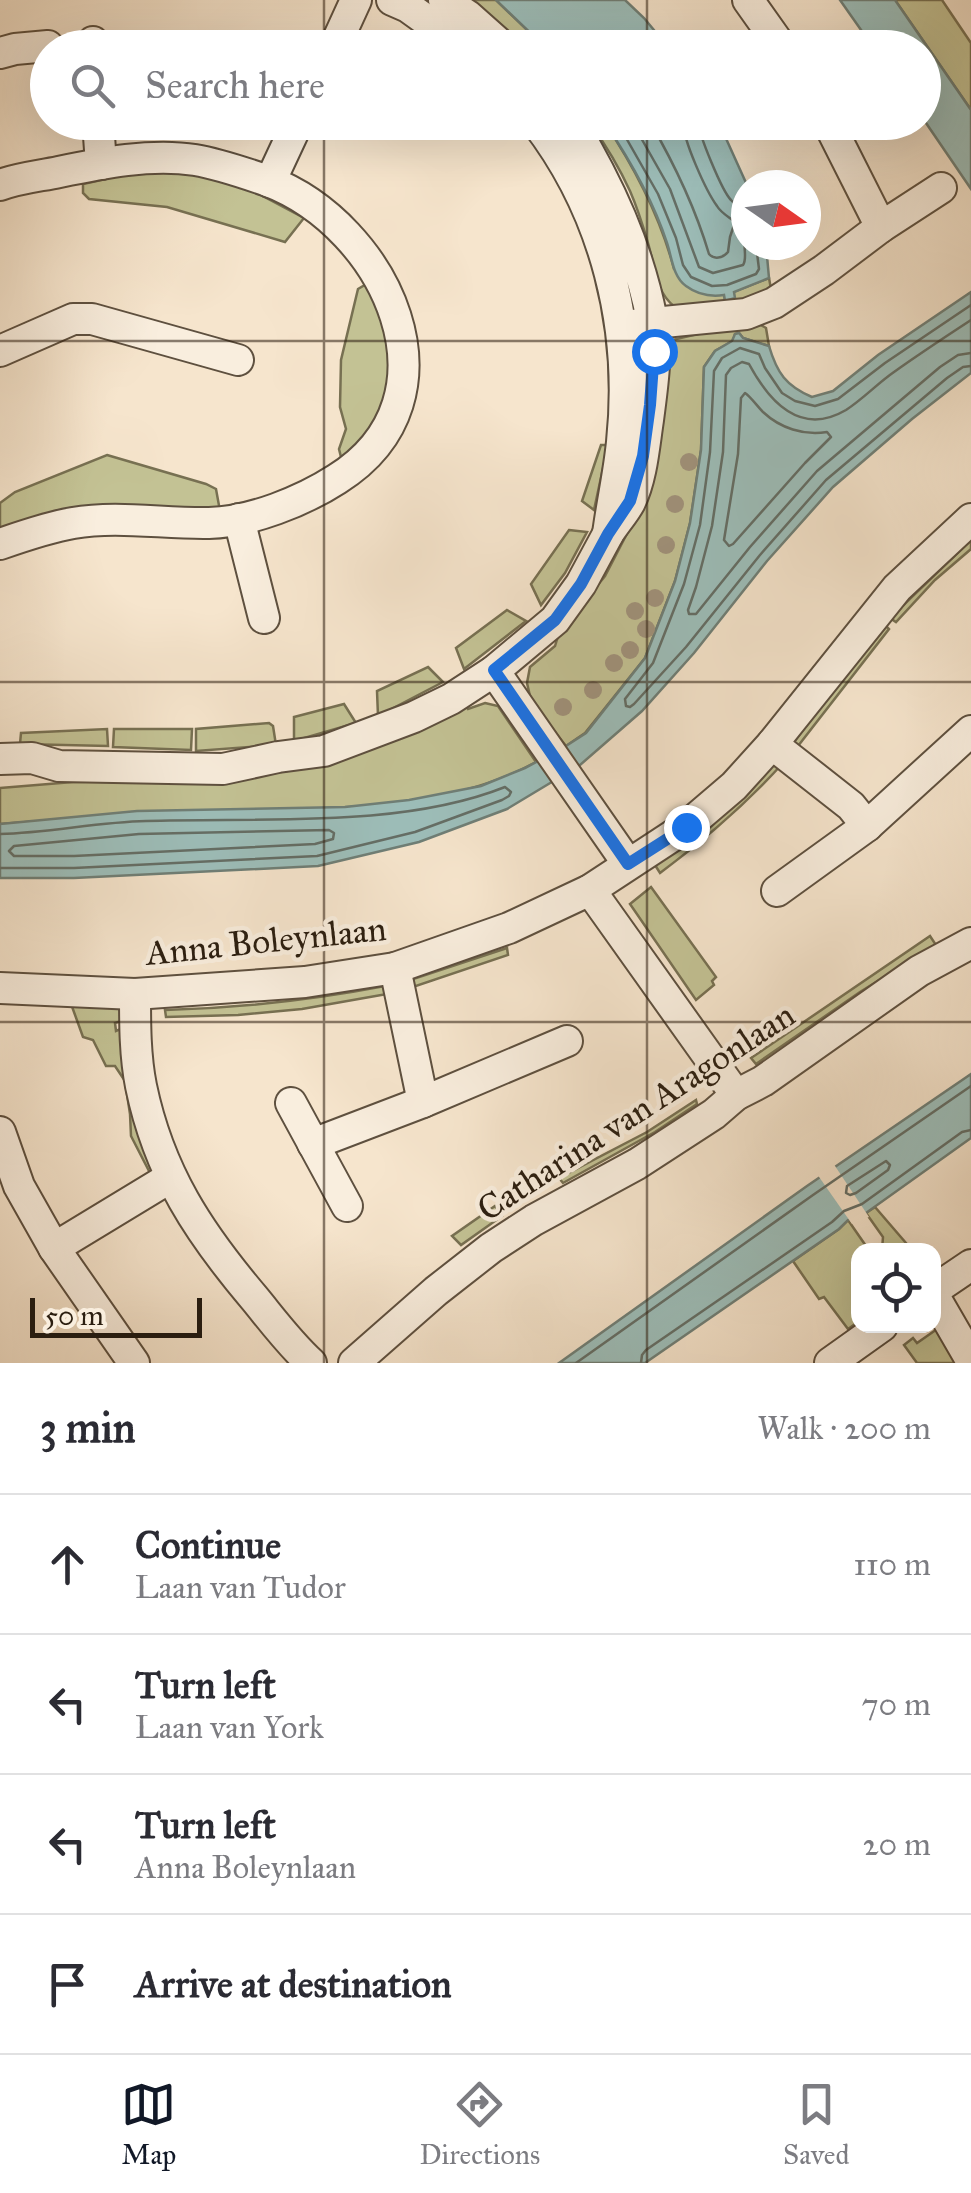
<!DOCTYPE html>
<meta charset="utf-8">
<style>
:root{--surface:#fff;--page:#f7f7f7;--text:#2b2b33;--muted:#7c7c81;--line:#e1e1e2;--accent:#111827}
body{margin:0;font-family:"IM FELL Great Primer",serif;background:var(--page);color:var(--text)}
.controls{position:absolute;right:30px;bottom:30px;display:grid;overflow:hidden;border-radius:20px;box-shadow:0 10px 40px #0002}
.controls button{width:90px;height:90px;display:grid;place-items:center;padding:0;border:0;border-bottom:2px solid var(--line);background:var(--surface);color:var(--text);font:50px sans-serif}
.compass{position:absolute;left:731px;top:170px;width:90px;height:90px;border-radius:50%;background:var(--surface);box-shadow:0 10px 40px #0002;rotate:104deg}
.scale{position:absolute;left:30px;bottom:25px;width:172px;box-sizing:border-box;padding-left:10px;border:5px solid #2b1e10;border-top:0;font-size:28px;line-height:35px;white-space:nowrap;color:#2b1e10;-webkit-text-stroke:8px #f9eede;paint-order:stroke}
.stop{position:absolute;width:30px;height:30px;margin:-22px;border:8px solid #1a73e8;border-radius:50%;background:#fff}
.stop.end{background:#1a73e8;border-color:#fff;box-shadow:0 2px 10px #0008}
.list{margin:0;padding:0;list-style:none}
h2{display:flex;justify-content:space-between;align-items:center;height:130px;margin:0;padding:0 40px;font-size:42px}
h2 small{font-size:32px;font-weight:400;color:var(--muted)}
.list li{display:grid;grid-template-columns:65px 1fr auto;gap:30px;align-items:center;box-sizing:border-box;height:140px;padding:0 40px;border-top:2px solid var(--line)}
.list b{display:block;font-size:38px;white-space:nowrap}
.list p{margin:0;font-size:32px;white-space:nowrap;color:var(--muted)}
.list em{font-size:32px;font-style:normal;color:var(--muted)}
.icon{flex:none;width:55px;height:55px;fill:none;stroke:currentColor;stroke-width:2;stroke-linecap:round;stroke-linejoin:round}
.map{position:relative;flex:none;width:971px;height:1363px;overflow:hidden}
.search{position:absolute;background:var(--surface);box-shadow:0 10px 40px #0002;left:30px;right:30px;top:30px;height:110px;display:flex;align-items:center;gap:25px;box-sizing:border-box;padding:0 35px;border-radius:55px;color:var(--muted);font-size:38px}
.sheet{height:690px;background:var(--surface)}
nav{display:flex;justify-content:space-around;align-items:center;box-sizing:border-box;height:140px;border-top:2px solid var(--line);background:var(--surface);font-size:28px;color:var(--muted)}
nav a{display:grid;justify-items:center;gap:5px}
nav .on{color:var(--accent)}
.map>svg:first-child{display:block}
.green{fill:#c3c294;stroke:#777052;stroke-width:2.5}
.water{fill:#9dbfbb;stroke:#6f7f77;stroke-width:2.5}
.pier{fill:#f6e5cd}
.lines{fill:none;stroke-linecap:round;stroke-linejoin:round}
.shore{stroke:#646e66;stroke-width:2.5}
.minor-casing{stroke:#5e503f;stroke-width:34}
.minor{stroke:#f9eede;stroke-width:30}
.tree{fill:#a0927b}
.route{stroke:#1a73e8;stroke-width:12}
.grid{fill:none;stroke:#2b1e10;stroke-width:2.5;stroke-opacity:0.55}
.labels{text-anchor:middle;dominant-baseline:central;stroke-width:9;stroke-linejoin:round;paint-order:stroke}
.street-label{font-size:35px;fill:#2b1e10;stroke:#f9eede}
</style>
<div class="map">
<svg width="971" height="1363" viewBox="0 0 971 1363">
<rect width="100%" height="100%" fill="#f6e5cd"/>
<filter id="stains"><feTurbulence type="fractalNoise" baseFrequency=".002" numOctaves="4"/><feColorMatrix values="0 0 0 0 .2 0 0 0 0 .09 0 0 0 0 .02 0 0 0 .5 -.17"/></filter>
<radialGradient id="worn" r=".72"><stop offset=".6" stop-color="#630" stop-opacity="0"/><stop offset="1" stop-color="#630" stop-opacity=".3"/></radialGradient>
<!-- green -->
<g class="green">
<path d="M467 0H496L545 47H521L481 10Z"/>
<path d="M895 0H942L971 43V110Z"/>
<path d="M590 123H605C635 168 660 216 674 269L724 294 725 300 733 292 769 278 771 289 756 301 675 307C655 292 655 266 648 243 643 226 637 207 630 191 619 167 605 144 590 123Z"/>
<path d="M158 167 231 179 304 218 285 242 167 207 89 199 83 193V184L106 179V172Z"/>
<path d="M370 282 393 358 385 416 343 465 339 449 346 429 340 407 341 360 358 289Z"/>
<path d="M754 321 766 328 769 346 743 338 739 333 735 334 733 341 715 351 704 367 701 450 690 523 675 581 645 658 585 733 566 746 537 709 530 696 527 683 530 667 555 646 559 633 605 576 635 518 662 355 672 340Z"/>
<path d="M601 445H608L594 510 582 501Z"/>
<path d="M107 455 206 484 216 489 220 511 0 533V503L15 492Z"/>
<path d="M569 530 587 532 565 573 541 605 531 584Z"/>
<path d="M971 540V549L935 580 896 622 890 618Z"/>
<path d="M507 610 526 621 464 669 456 648Z"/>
<path d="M883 623 889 629 798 746H791Z"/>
<path d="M428 667 443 682 378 716 377 691Z"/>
<path d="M485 703 498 706 536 762C452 809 346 807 252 811 168 815 84 817 0 824V788L73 782 236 779 287 771 356 753 465 704 468 709Z"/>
<path d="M344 704 356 723 294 741V717Z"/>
<path d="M269 723 273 726 276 745 196 751V729Z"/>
<path d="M107 729 108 746 20 744 21 733Z"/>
<path d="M114 729H192L191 750 113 747Z"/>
<path d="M780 758 783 763C746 804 704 840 660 873L655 865 695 838Z"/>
<path d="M651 887 716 977 712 981 714 985 696 1000 630 904Z"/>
<path d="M930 936 936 945 860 992 756 1064 751 1058Z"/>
<path d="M507 948 508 955 410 988 407 981Z"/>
<path d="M385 986 387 994 302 1009 238 1015 166 1017 165 1010C239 1008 312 1000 385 986Z"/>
<path d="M70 1001 119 1003 127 1019 115 1023 116 1031 123 1028 158 1172 151 1175 131 1136 130 1114 125 1081 115 1066H106L93 1040 83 1037Z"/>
<path d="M696 1100 697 1104 655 1132 563 1183 559 1178 647 1132Z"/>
<path d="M495 1206 502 1216 461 1245 452 1236Z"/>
<path d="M875 1207 912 1250H882L883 1237 866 1213Z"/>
<path d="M848 1220 866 1246V1250H858V1322L848 1329 824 1297 819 1299 793 1261 839 1229Z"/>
<path d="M940 1327 962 1363H917L904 1345 913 1338 917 1343Z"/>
</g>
<!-- water -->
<g class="water">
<path d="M496 0H625L644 18 668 47H545Z"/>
<path d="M840 0H895L971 110V189L924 120V48L873 47Z"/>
<path d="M605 123H719L747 185 746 245H766L769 278 734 292 735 298 725 301 724 295C710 297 698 295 686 286 673 277 672 258 667 243 653 200 630 160 605 123Z"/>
<path d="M971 292V373L912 419 833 487 767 561 694 653 642 711 580 765 507 809 419 842 318 866 74 878H0V824L137 811 345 807 409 800 481 786 525 768 566 746 586 733 645 658 675 581 690 523 701 450 704 367 715 351 732 341 735 334 739 333 743 338 769 346C777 373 786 386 812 397L833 391 878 355Z"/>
<path d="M971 1074V1138L866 1213 848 1220 839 1229 645 1363H559L807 1186Z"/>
</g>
<!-- pier -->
<path class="pier" d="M833 1163 869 1217 852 1224 817 1174Z"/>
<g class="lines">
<!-- shore -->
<g class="shore">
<path d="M617 122 658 194 676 238 683 265 691 277 712 286 727 285 756 274 759 269 756 245"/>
<path d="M632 122 670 189 699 267 713 273 743 265C748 258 742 246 746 237"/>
<path d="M650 122C675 165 695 207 709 254 714 260 723 258 728 252L730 237 735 222C729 217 721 213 717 206 706 191 683 140 683 122"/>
<path d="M698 122C699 135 722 191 731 200 736 206 739 205 746 207"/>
<path d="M971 305 885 363 838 399 815 406 795 401 782 393 765 368 759 354 740 348 722 358 714 371 710 452 700 525 684 584 653 663 625 699 626 706 630 707 634 704 686 647 760 555 826 480 947 378 963 367 971 366"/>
<path d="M971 320C945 337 919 354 894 372 878 383 863 399 846 410 800 437 769 401 749 364L742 362 731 368 726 375 723 452 712 526 696 587 688 610 689 614H696L750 547 817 471 940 367 958 355 971 353"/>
<path d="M745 393C752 398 756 405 763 412 780 428 804 436 827 432L831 437 805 463 733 544 729 546 724 540 738 454 741 398Z"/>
<path d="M329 830 334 833 333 839 315 844 74 856H14L9 851 14 846 139 834Z"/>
<path d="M0 834C49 833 97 822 146 821 258 817 400 829 505 787L511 792 509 796 502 800 415 832 317 856 74 868H0"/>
<path d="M886 1161 890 1165 888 1170 856 1193 850 1195 846 1193 847 1186Z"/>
<path d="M576 1363 813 1195 971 1086"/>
<path d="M641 1363 642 1355 646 1350 832 1222 844 1211 862 1204 962 1132 971 1130"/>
</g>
<!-- minor casing -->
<g class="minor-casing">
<g id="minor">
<path d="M392 0 408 7 465 48"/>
<path d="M444 0 468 16 504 48"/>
<path d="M748 0 782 48"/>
<path d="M93 42V48"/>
<path d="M334 48 356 0"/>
<path d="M0 53 15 49 48 46"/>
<path d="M98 122 101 164"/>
<path d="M536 122C606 213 634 328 622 442 619 473 612 503 608 534 615 523 624 513 630 502 642 477 644 446 648 420 652 388 658 351 652 320 638 248 609 185 571 122"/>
<path d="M828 122 881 227"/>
<path d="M270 182 298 122"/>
<path d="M0 185C19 178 40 176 59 172 102 163 151 153 195 160 219 164 245 173 268 181 386 226 467 397 337 479 303 501 251 522 209 523 164 524 117 515 73 523 49 527 23 536 0 544"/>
<path d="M633 325 746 314 774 303 824 270 881 227 941 188"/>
<path d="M0 351 73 319H92L238 360"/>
<path d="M239 519 264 618"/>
<path d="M494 671 628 864"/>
<path d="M772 744 851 806 867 826"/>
<path d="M0 759 32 758 59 766 223 769 278 757 324 751 414 717 451 699 494 671 555 620 581 584 608 534"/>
<path d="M590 890 736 1095"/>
<path d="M777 891 867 826 971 731"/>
<path d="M395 968 423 1102"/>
<path d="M0 988 135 994 305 982 395 968 509 928 590 890 686 827 734 786 772 744 897 588 971 519"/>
<path d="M135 994C135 1024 135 1056 141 1086 159 1173 199 1233 255 1299 273 1321 290 1344 311 1363"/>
<path d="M291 1103 347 1206"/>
<path d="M0 1132 19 1186 54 1248 134 1363"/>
<path d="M313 1144 423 1102 567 1041"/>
<path d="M54 1248 171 1177"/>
<path d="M934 1290 971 1265"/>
<path d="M934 1296 971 1360"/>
<path d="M354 1363 436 1291 491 1248 534 1220 637 1164 714 1114 736 1095 763 1081 919 971 971 943"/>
<path d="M830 1363 882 1326"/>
</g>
</g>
<!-- minor -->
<use href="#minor" class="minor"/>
</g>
<!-- trees -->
<g class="tree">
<circle cx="689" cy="462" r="9"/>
<circle cx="675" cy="504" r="9"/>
<circle cx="666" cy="545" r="9"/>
<circle cx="655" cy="598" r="9"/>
<circle cx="635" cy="611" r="9"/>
<circle cx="646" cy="629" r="9"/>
<circle cx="630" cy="650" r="9"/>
<circle cx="614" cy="663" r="9"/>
<circle cx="593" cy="690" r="9"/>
<circle cx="563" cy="707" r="9"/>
</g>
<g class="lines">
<!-- route -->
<path class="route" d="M654 351 650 405 643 456 630 501 608 534 581 584 555 620 494 670 628 864 686 827"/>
</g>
<!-- grid -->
<path class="grid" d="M324 0V48M647 0V48M324 122V1363M647 122V1363M0 341H971M0 682H971M0 1022H971"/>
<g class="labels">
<!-- street labels -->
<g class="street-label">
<text transform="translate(266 941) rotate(-6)">Anna Boleynlaan</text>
<text transform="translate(636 1112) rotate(-33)">Catharina van Aragonlaan</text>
</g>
</g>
<rect width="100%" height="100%" filter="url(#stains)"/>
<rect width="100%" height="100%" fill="url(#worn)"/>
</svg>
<div class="controls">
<button><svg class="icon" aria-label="locate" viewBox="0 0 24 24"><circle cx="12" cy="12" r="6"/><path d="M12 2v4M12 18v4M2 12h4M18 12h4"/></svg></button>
</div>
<svg class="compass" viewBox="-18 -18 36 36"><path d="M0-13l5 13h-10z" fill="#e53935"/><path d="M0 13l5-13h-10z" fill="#7c7c81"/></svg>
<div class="scale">50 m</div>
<div class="stop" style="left:654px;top:351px"></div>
<div class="stop end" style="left:686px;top:827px"></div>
<div class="search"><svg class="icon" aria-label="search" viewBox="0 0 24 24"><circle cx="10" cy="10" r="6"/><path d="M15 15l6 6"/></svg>Search here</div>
</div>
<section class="sheet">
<h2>3 min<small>Walk · 200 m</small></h2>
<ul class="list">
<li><svg class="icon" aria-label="ahead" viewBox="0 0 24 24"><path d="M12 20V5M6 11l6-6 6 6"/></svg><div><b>Continue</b><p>Laan van Tudor</p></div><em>110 m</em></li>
<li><svg class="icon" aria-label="left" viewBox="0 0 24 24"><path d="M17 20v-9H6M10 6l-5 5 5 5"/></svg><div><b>Turn left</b><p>Laan van York</p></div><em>70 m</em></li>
<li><svg class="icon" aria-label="left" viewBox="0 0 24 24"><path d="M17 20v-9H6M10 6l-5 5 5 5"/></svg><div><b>Turn left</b><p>Anna Boleynlaan</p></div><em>20 m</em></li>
<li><svg class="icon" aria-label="arrive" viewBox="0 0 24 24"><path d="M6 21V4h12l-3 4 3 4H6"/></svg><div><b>Arrive at destination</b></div></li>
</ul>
</section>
<nav>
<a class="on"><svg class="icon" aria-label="map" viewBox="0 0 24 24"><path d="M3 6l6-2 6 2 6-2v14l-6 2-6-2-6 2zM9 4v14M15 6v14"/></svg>Map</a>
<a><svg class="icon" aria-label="directions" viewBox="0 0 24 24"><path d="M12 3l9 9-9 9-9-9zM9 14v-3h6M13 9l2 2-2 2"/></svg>Directions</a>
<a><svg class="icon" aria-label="saved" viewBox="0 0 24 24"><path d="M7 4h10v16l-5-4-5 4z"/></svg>Saved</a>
</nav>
